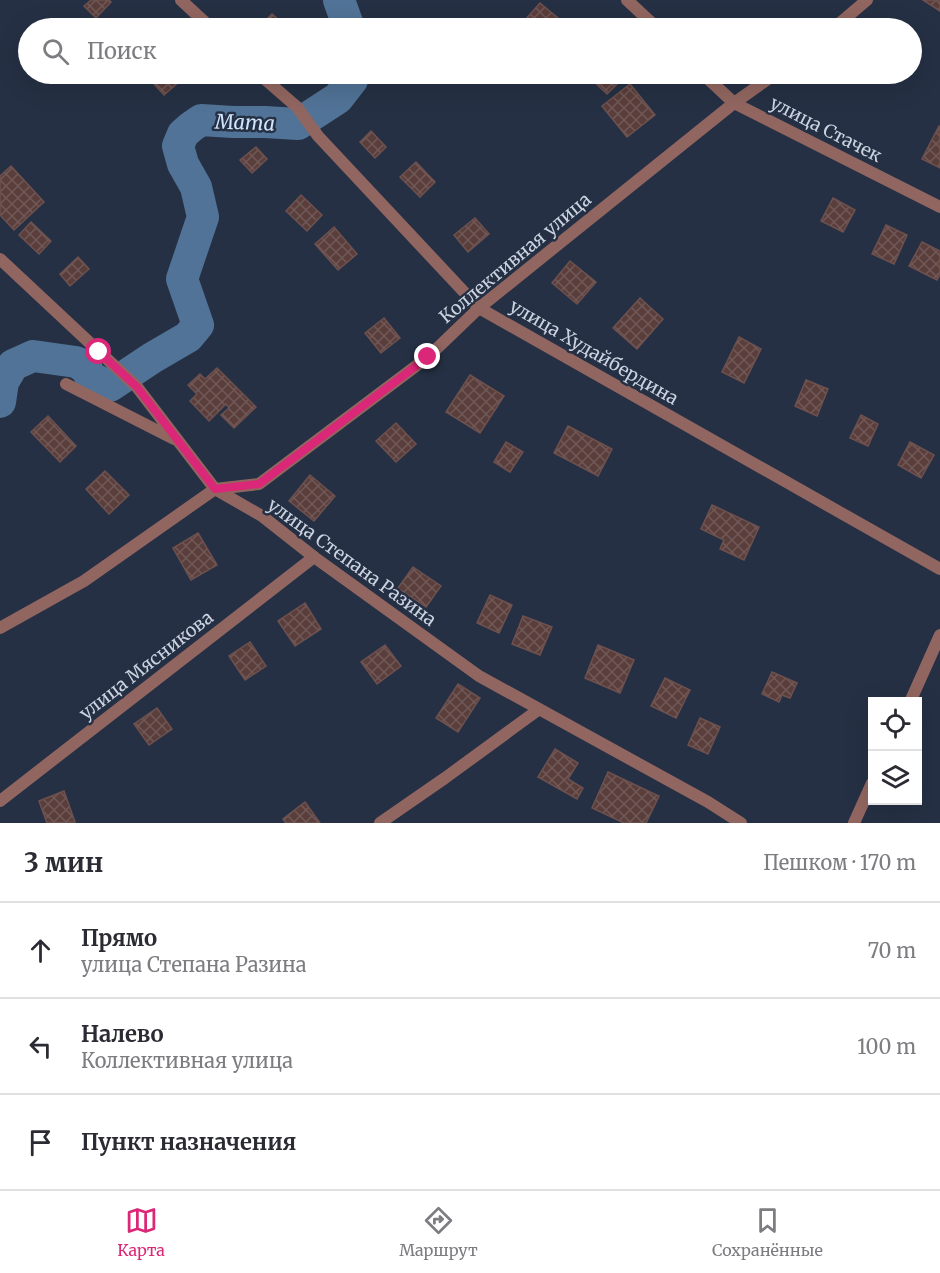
<!DOCTYPE html>
<html lang="ru">
<meta charset="utf-8">
<style>
:root{--surface:#fff;--page:#f7f7f7;--text:#2b2b33;--muted:#7c7c81;--line:#e1e1e2;--accent:#db2777}
body{margin:0;font-family:Merriweather,serif;background:var(--page);color:var(--text)}
.controls{position:absolute;right:18px;bottom:18px;display:grid;overflow:hidden;border-radius:0px;box-shadow:0 6px 24px #0002}
.controls button{width:54px;height:54px;display:grid;place-items:center;padding:0;border:0;border-bottom:2px solid var(--line);background:var(--surface);color:var(--text);font:30px sans-serif}
.stop{position:absolute;width:18px;height:18px;margin:-14px;border:4px solid #db2777;border-radius:50%;background:#fff}
.stop.end{background:#db2777;border-color:#fff;box-shadow:0 2px 6px #0008}
.list{margin:0;padding:0;list-style:none}
h2{display:flex;justify-content:space-between;align-items:center;height:78px;margin:0;padding:0 24px;font-size:26px}
h2 small{font-size:20px;font-weight:400;color:var(--muted)}
.list li{display:grid;grid-template-columns:39px 1fr auto;gap:18px;align-items:center;box-sizing:border-box;height:96px;padding:0 24px;border-top:2px solid var(--line)}
.list b{display:block;font-size:22px;white-space:nowrap}
.list p{margin:0;font-size:20px;white-space:nowrap;color:var(--muted)}
.list em{font-size:20px;font-style:normal;color:var(--muted)}
.icon{flex:none;width:33px;height:33px;fill:none;stroke:currentColor;stroke-width:2;stroke-linecap:round;stroke-linejoin:round}
.map{position:relative;flex:none;width:940px;height:823px;overflow:hidden}
.search{position:absolute;background:var(--surface);box-shadow:0 6px 24px #0002;left:18px;right:18px;top:18px;height:66px;display:flex;align-items:center;gap:15px;box-sizing:border-box;padding:0 21px;border-radius:33px;color:var(--muted);font-size:22px}
.sheet{height:366px;background:var(--surface)}
nav{display:flex;justify-content:space-around;align-items:center;box-sizing:border-box;height:84px;border-top:2px solid var(--line);background:var(--surface);font-size:16px;color:var(--muted)}
nav a{display:grid;justify-items:center;gap:3px}
nav .on{color:var(--accent)}
.map>svg:first-child{display:block}
.lines{fill:none;stroke-linecap:round;stroke-linejoin:round}
.river{stroke:#517397;stroke-width:32}
.building{fill:url(#building-cross-hatch);stroke:#6e514e;stroke-width:1.5}
.street{stroke:#926660;stroke-width:12}
.route{stroke:#db2777;stroke-width:8}
.labels{text-anchor:middle;dominant-baseline:central;stroke-width:5;stroke-linejoin:round;paint-order:stroke}
.street-label{font-size:18px;fill:#cbd3e0;stroke:#253044}
.water-label{font-size:20px;font-style:italic;fill:#d0e6fd;stroke:#253044}
</style>
<div class="map">
<svg width="940" height="823" viewBox="0 0 940 823">
<defs>
<pattern id="building-cross-hatch" width="8" height="8" patternUnits="userSpaceOnUse" patternTransform="scale(1.5)"><rect width="8" height="8" fill="#5a3e3b"/><path d="M0 0l8 8M0 8l8-8" fill="none" stroke="#705957"/></pattern>
</defs>
<rect width="100%" height="100%" fill="#253044"/>
<g class="lines">
<!-- river -->
<g class="river">
<path d="M339 0 349 28"/>
<path d="M0 402 3 382 13 365 33 356 76 362 86 368 91 378 110 386 152 358 188 337 198 325 182 279 203 217 196 187 183 164 178 146 183 134 191 127 201 120 233 122H265L298 124 338 98 352 80V74"/>
</g>
</g>
<!-- building -->
<g class="building">
<path d="M91 0H109L111 2 96 18 84 6Z"/>
<path d="M923 0H940V11Z"/>
<path d="M540 3 570 28H537L526 19Z"/>
<path d="M272 14 288 28H258Z"/>
<path d="M145 74H188L164 95Z"/>
<path d="M586 74H614L621 80 607 94Z"/>
<path d="M630 84 655 115 627 137 602 106Z"/>
<path d="M939 126 940 127V168L922 159Z"/>
<path d="M371 131 386 147 375 158 360 142Z"/>
<path d="M256 147 267 159 252 173 240 160Z"/>
<path d="M416 162 435 182 420 197 400 177Z"/>
<path d="M11 166 44 202 14 230 0 215V176Z"/>
<path d="M301 195 322 215 307 231 286 211Z"/>
<path d="M833 198 855 210 843 232 821 221Z"/>
<path d="M475 218 489 234 468 252 454 235Z"/>
<path d="M31 222 51 241 39 254 19 235Z"/>
<path d="M886 225 907 235 894 264 872 254Z"/>
<path d="M334 227 357 254 338 270 315 244Z"/>
<path d="M922 242 940 251V274L937 280 909 266Z"/>
<path d="M78 257 89 269 70 286 60 274Z"/>
<path d="M570 261 596 282 577 304 552 283Z"/>
<path d="M640 298 663 319 637 349 613 328Z"/>
<path d="M384 318 400 338 381 353 365 333Z"/>
<path d="M739 337 761 349 744 383 722 372Z"/>
<path d="M217 368 256 407 234 428 221 415 229 408 226 404 209 421 190 401 197 394 188 385 200 374 205 379Z"/>
<path d="M470 375 504 396 480 433 446 412Z"/>
<path d="M806 380 828 389 817 416 795 406Z"/>
<path d="M861 415 878 424 868 446 850 438Z"/>
<path d="M48 416 76 446 60 462 31 432Z"/>
<path d="M396 423 416 444 396 462 376 441Z"/>
<path d="M568 426 612 449 598 476 554 453Z"/>
<path d="M506 442 523 452 510 472 494 462Z"/>
<path d="M910 442 934 455 921 478 898 465Z"/>
<path d="M105 471 129 495 109 514 86 489Z"/>
<path d="M310 475 335 496 314 521 289 501Z"/>
<path d="M712 505 759 527 744 560 720 549 724 540 701 529Z"/>
<path d="M198 533 217 565 191 580 173 548Z"/>
<path d="M413 567 441 586 426 607 398 588Z"/>
<path d="M490 595 512 605 499 633 477 623Z"/>
<path d="M305 603 321 629 295 646 278 621Z"/>
<path d="M523 616 552 627 540 655 512 644Z"/>
<path d="M250 642 266 666 245 680 229 656Z"/>
<path d="M385 645 401 666 377 684 361 662Z"/>
<path d="M598 645 634 660 620 693 585 678Z"/>
<path d="M772 672 797 683 790 698 782 695 779 702 762 694Z"/>
<path d="M665 678 690 690 676 718 651 706Z"/>
<path d="M458 684 480 698 458 732 436 718Z"/>
<path d="M157 708 172 729 149 745 134 724Z"/>
<path d="M700 718 720 727 708 754 688 745Z"/>
<path d="M555 749 578 763 568 779 583 788 577 799 538 777Z"/>
<path d="M608 772 659 796 646 823H624L592 808Z"/>
<path d="M64 791 75 822 47 823 39 801Z"/>
<path d="M305 802 320 823H286L283 819Z"/>
</g>
<g class="lines">
<!-- street -->
<g class="street">
<path d="M181 0 211 28"/>
<path d="M627 0 657 28"/>
<path d="M834 28 867 0"/>
<path d="M259 74 297 107 318 136 479 308 940 569"/>
<path d="M703 74 734 103 940 207"/>
<path d="M0 259 137 387 215 489 262 516 314 557 479 676 708 802 741 823"/>
<path d="M66 384 174 439"/>
<path d="M0 628 84 581 215 489 259 484 428 357 479 308 734 103 775 74"/>
<path d="M910 702 940 635"/>
<path d="M0 801 314 557"/>
<path d="M380 823 445 778 538 710"/>
<path d="M854 823 872 783"/>
</g>
</g>
<g class="lines">
<!-- route -->
<path class="route" d="M99 352 137 387 215 489 259 484 428 357"/>
</g>
<g class="labels">
<!-- street labels -->
<g class="street-label">
<text transform="translate(826 129) rotate(27)">улица Стачек</text>
<text transform="translate(515 258) rotate(-40)">Коллективная улица</text>
<text transform="translate(594 352) rotate(30)">улица Худайбердина</text>
<text transform="translate(352 562) rotate(36)">улица Степана Разина</text>
<text transform="translate(146 665) rotate(-38)">улица Мясникова</text>
</g>
<!-- water labels -->
<g class="water-label">
<text transform="translate(245 122) rotate(2)">Мата</text>
</g>
</g>
</svg>
<div class="controls">
<button><svg class="icon" aria-label="locate" viewBox="0 0 24 24"><circle cx="12" cy="12" r="6"/><path d="M12 2v4M12 18v4M2 12h4M18 12h4"/></svg></button>
<button><svg class="icon" aria-label="layers" viewBox="0 0 24 24"><path d="M12 4l9 5-9 5-9-5zM3 14l9 5 9-5"/></svg></button>
</div>
<div class="stop" style="left:99px;top:352px"></div>
<div class="stop end" style="left:428px;top:357px"></div>
<div class="search"><svg class="icon" aria-label="search" viewBox="0 0 24 24"><circle cx="10" cy="10" r="6"/><path d="M15 15l6 6"/></svg>Поиск</div>
</div>
<section class="sheet">
<h2>3 мин<small>Пешком · 170 m</small></h2>
<ul class="list">
<li><svg class="icon" aria-label="ahead" viewBox="0 0 24 24"><path d="M12 20V5M6 11l6-6 6 6"/></svg><div><b>Прямо</b><p>улица Степана Разина</p></div><em>70 m</em></li>
<li><svg class="icon" aria-label="left" viewBox="0 0 24 24"><path d="M17 20v-9H6M10 6l-5 5 5 5"/></svg><div><b>Налево</b><p>Коллективная улица</p></div><em>100 m</em></li>
<li><svg class="icon" aria-label="arrive" viewBox="0 0 24 24"><path d="M6 21V4h12l-3 4 3 4H6"/></svg><div><b>Пункт назначения</b></div></li>
</ul>
</section>
<nav>
<a class="on"><svg class="icon" aria-label="map" viewBox="0 0 24 24"><path d="M3 6l6-2 6 2 6-2v14l-6 2-6-2-6 2zM9 4v14M15 6v14"/></svg>Карта</a>
<a><svg class="icon" aria-label="directions" viewBox="0 0 24 24"><path d="M12 3l9 9-9 9-9-9zM9 14v-3h6M13 9l2 2-2 2"/></svg>Маршрут</a>
<a><svg class="icon" aria-label="saved" viewBox="0 0 24 24"><path d="M7 4h10v16l-5-4-5 4z"/></svg>Сохранённые</a>
</nav>
